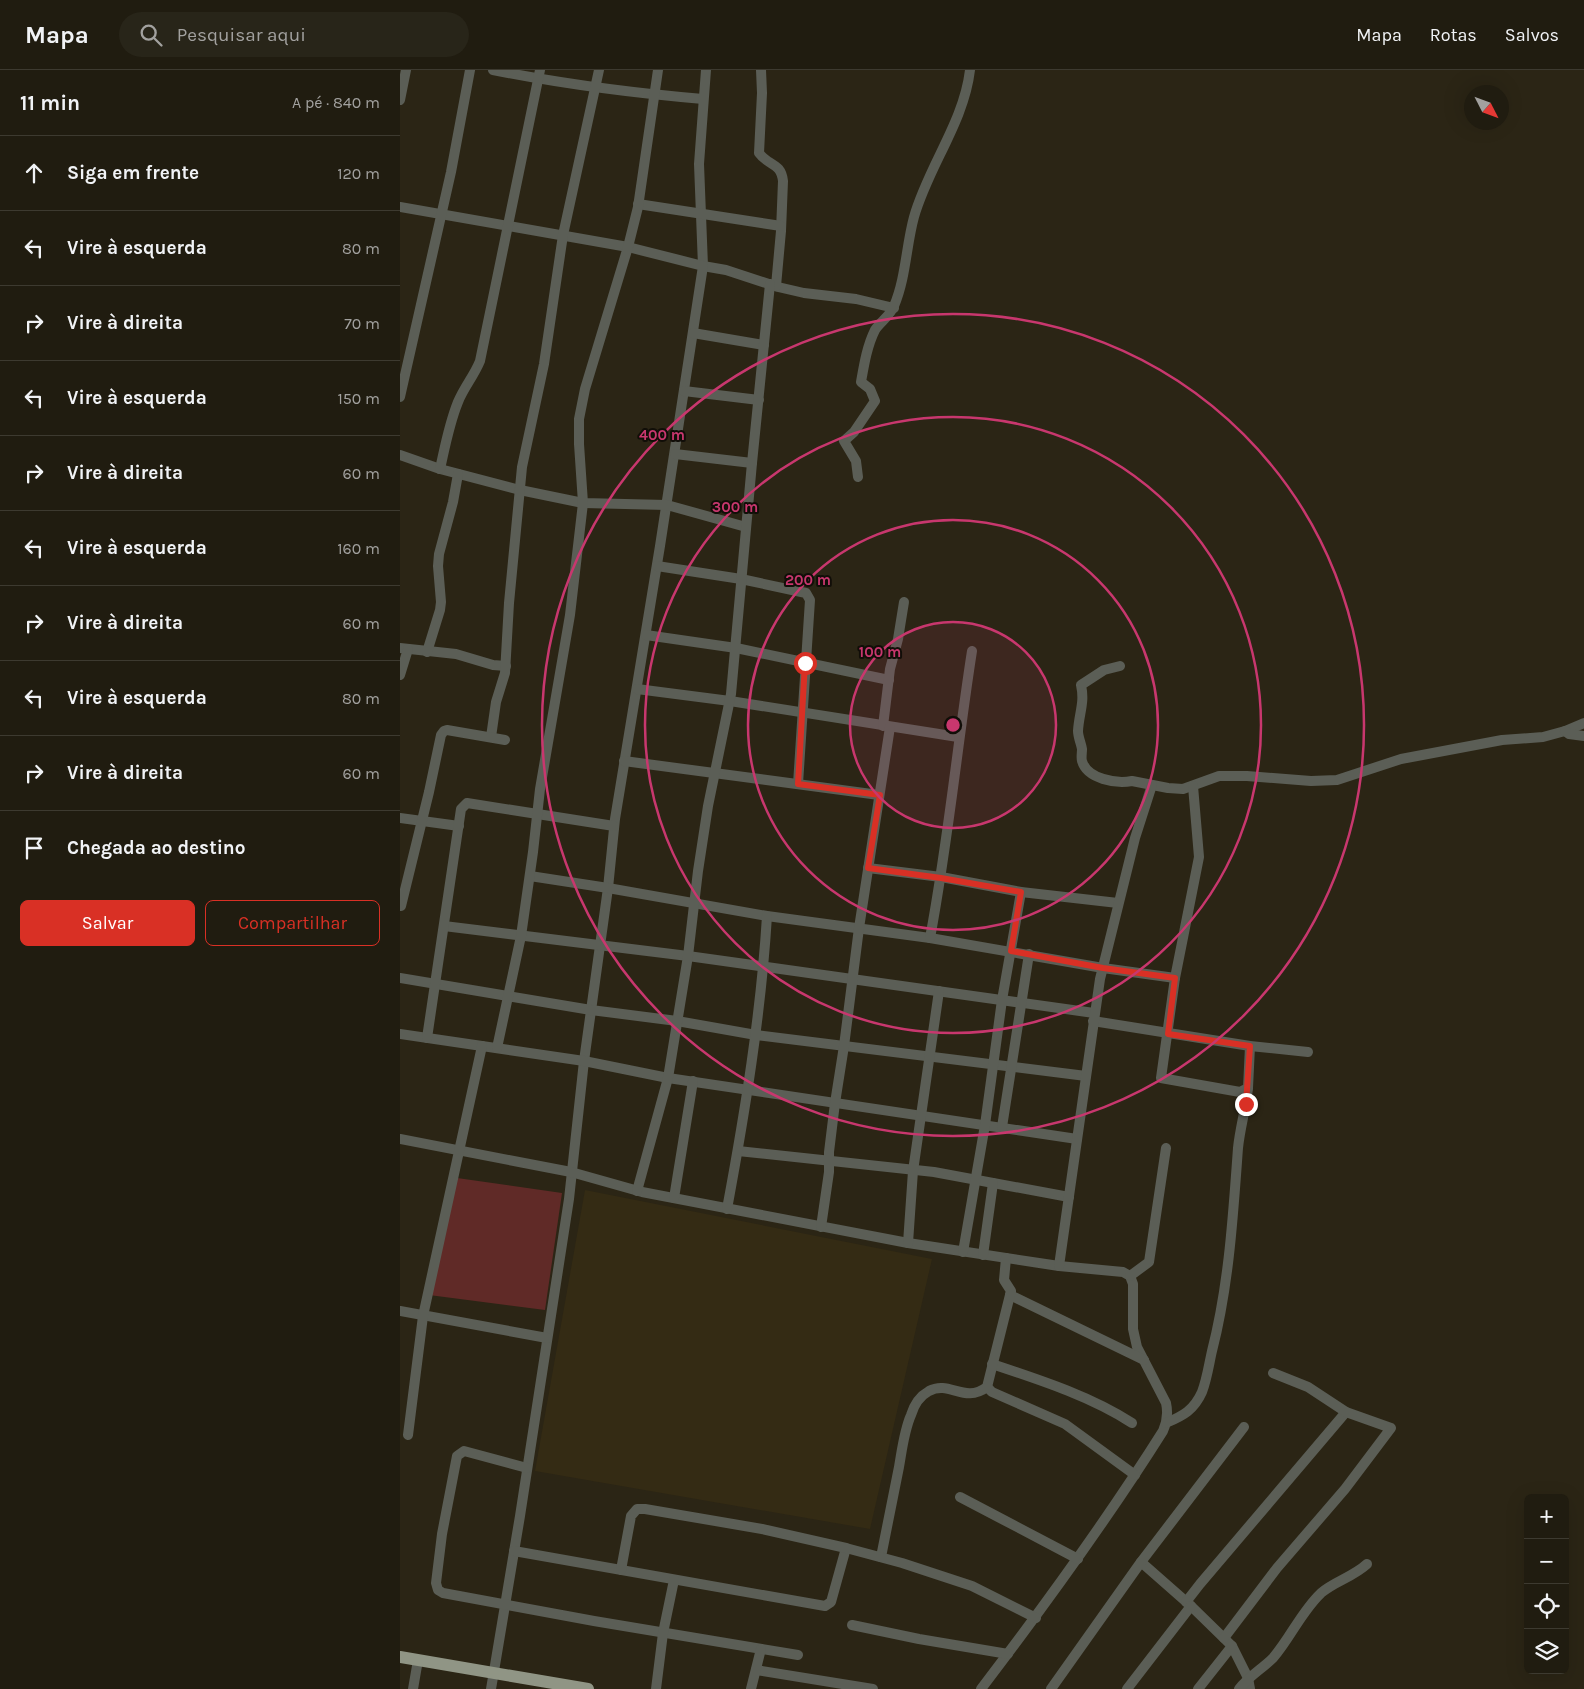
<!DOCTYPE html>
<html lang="pt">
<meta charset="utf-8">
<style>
:root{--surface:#201c10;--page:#282519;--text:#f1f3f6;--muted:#a2a19f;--line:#3d3a30;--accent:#d93025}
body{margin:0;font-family:Karla,sans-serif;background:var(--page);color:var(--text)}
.controls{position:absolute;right:15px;bottom:15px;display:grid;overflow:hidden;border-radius:8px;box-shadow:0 5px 20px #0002}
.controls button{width:45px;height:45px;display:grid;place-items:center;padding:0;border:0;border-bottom:1px solid var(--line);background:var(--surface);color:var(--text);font:25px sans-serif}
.compass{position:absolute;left:1064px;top:15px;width:45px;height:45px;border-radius:50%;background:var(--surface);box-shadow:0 5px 20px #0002;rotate:132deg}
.stop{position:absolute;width:15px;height:15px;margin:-11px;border:4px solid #d93025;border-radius:50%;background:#fff}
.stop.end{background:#d93025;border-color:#fff;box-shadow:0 1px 5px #0008}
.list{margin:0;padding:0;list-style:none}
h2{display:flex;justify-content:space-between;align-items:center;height:65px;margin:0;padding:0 20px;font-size:21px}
h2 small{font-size:16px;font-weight:400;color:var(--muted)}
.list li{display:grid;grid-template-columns:32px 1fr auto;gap:15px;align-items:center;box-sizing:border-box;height:75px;padding:0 20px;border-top:1px solid var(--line)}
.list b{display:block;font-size:19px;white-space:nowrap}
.list em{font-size:16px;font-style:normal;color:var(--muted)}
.actions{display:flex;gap:10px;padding:15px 20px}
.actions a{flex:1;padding:11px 0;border:1px solid var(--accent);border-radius:8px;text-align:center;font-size:18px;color:var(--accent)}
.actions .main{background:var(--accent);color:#fff}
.icon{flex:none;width:28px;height:28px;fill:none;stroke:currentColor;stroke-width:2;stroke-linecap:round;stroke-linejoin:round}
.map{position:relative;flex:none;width:1184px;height:1619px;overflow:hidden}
header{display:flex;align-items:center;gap:30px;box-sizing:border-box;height:70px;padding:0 25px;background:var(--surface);border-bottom:1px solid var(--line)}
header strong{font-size:24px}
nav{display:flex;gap:28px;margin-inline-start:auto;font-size:18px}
.search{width:350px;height:45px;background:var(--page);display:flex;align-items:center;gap:12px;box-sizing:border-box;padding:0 18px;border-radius:28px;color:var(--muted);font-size:19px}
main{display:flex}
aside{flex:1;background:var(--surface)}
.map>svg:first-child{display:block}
.built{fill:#342b14}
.green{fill:#602a27}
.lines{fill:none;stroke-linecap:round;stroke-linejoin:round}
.minor{stroke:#5b5e56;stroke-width:10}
.major{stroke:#909585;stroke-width:12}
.route{stroke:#d93025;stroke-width:6}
.ring{fill:none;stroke:#c8376e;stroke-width:2.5}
.centre{fill:#c8376e;stroke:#110e08;stroke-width:2.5}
.ring-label{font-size:15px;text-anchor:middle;font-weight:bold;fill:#c8376e;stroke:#110e08;stroke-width:4;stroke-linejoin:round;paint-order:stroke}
</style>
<header>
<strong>Mapa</strong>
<div class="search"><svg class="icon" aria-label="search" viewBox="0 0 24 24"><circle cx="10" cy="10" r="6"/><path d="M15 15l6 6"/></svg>Pesquisar aqui</div>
<nav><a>Mapa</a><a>Rotas</a><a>Salvos</a></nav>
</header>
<main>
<aside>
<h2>11 min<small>A pé · 840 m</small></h2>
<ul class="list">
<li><svg class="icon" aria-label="ahead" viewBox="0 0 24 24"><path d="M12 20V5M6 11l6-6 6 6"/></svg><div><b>Siga em frente</b></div><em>120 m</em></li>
<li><svg class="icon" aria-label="left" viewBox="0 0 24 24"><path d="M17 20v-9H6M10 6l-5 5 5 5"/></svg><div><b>Vire à esquerda</b></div><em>80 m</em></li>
<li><svg class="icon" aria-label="right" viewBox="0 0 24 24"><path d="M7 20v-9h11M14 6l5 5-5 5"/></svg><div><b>Vire à direita</b></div><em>70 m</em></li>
<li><svg class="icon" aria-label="left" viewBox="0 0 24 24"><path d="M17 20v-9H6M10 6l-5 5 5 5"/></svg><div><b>Vire à esquerda</b></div><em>150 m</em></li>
<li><svg class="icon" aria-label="right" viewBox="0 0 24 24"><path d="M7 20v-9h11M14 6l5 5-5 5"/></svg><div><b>Vire à direita</b></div><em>60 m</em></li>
<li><svg class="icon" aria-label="left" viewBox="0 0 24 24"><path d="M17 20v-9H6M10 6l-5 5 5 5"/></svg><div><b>Vire à esquerda</b></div><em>160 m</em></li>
<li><svg class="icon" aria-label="right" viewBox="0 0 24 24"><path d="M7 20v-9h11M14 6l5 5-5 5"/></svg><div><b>Vire à direita</b></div><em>60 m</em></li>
<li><svg class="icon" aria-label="left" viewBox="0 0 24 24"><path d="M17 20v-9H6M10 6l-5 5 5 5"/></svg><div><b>Vire à esquerda</b></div><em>80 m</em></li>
<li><svg class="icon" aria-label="right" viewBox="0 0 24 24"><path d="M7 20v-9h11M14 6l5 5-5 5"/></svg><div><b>Vire à direita</b></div><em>60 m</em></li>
<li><svg class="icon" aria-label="arrive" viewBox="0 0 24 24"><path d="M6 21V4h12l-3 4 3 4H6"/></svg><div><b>Chegada ao destino</b></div></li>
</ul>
<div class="actions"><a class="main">Salvar</a><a>Compartilhar</a></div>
</aside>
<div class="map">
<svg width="1184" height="1619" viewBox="0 0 1184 1619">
<rect width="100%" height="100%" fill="#2b2515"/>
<!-- built -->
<path class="built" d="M185 1120 532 1189 470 1459 135 1401Z"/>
<!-- green -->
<path class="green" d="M50 1107 162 1123 145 1240 29 1225Z"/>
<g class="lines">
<!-- minor -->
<g class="minor">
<path d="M93 0C163 14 233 23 303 29"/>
<path d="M306 0 299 94 303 196 326 200 378 217 404 223 456 229 494 238"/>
<path d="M361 0 362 23 359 83C368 96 381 92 383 111L381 161 376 216"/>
<path d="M0 30 6 0"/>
<path d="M238 134 381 156"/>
<path d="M0 137 228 177 303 196 260 476 215 749 208 818 184 991 169 1129 120 1446 91 1619"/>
<path d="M293 263 364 275"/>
<path d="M284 321 359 330"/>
<path d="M0 327 51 102 70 0"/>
<path d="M275 384 352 393"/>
<path d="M0 385 40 399 120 420 183 433 267 435 346 457"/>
<path d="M40 399C45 377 49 354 58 332 64 317 74 306 80 291L140 0"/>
<path d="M458 407 456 391 444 371 454 362 475 331 470 319 461 312C464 295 467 276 475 260 480 252 490 246 494 236 506 208 506 176 514 147 528 97 564 52 570 0"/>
<path d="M257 496 341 509 406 523 410 530 398 714"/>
<path d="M246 565 336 578 489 610"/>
<path d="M0 578 56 584 93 595 106 596"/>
<path d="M27 582 40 540 41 532 38 496 39 484 53 432 58 404"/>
<path d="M720 596 704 600 681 615C685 633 679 643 678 661 678 667 681 673 682 679 682 683 681 688 682 691 687 709 716 714 732 711L768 718 783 719 819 706H847L911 711 937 710 1001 689 1102 670 1143 667 1165 661 1184 653"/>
<path d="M0 605 8 579"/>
<path d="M237 619 330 631 558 667"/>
<path d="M483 656 490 599 498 569 504 532"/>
<path d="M1165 661 1169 664 1184 666"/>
<path d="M91 667 96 632 105 603 109 533 122 397 144 294 163 165 199 0"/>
<path d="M224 691 479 725"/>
<path d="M793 716 799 787 775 908 761 1008 840 1022 848 1018 850 976"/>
<path d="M0 748 59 756"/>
<path d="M468 798 541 807 621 822 718 833"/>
<path d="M130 806 208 818 367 846 530 868 703 898 775 908"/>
<path d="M1 836 29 722 41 665 44 661 47 660 105 670"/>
<path d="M44 856 288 886 694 943"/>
<path d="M530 868C548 773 557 677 572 581"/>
<path d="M0 908 191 940 277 951 356 965 686 1006"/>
<path d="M693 951 850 976 908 982"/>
<path d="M0 964 184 991 268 1008 677 1069"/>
<path d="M27 968 61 739 67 733 214 756"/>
<path d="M97 978 121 866 133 782 140 719 170 545 183 433 179 374V349L185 319 228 177 238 137 258 0"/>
<path d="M602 1057 629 884"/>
<path d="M0 1069 171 1102 242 1122 508 1173 659 1196 723 1202 730 1206 733 1214V1259L737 1277 766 1333C768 1342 767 1352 763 1361 707 1450 645 1535 581 1619"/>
<path d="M338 1081 534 1102 669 1127"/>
<path d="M237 1121 268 1008 288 886 298 801 308 736 331 624 352 393 370 214"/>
<path d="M274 1128 293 1011"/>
<path d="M327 1139C345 1042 361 944 367 846"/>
<path d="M421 1157 429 1102V1082L435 1033 444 976 459 858 490 657"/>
<path d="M508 1173 513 1101 539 921"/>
<path d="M563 1182 585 1055 602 930 621 822"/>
<path d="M583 1185 593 1113"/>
<path d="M659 1196 700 909 735 768 752 715"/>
<path d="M730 1206 749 1192 766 1078"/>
<path d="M610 1225 744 1290"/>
<path d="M0 1241 147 1268"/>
<path d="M592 1294C640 1310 690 1326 732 1353"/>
<path d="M587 1317 592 1322 665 1354 735 1405"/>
<path d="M766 1353C783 1346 794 1340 802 1322 807 1309 809 1294 812 1281 829 1215 833 1146 838 1078 840 1058 846 1038 848 1018"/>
<path d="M8 1365 23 1246 82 976"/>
<path d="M127 1398 64 1381 57 1386 42 1464 36 1513 38 1520 43 1523 194 1551 398 1585"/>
<path d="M560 1427 678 1489"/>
<path d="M114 1481 425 1536 431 1532 446 1478"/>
<path d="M481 1487C487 1457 493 1427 499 1397 502 1380 504 1361 511 1345 514 1335 520 1326 529 1321 550 1310 564 1334 587 1317L611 1221 604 1210 606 1188"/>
<path d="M741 1492 791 1536 832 1576 848 1608 850 1619"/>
<path d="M221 1500 231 1446 237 1439H245L362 1459 446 1478 502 1493 572 1516 636 1548"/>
<path d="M786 1532 800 1514 946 1342"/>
<path d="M452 1555 519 1569 608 1584"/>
<path d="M824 1568 877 1498 945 1419 991 1358 946 1342 908 1317 873 1303"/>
<path d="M356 1600 473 1619"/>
<path d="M13 1619 18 1590"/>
<path d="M256 1619 263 1563 274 1510"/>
<path d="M351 1619 361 1579"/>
<path d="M651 1619 741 1492 844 1357"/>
<path d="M727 1619 791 1536"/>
<path d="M798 1619 832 1576"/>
<path d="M839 1619C849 1606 862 1599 873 1588 891 1567 901 1542 921 1523 935 1511 953 1507 967 1494"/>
</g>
<!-- major -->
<path class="major" d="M0 1587 188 1619"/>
</g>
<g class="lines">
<!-- route -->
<path class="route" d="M405 593 398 714 480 725 468 798 541 808 621 822 611 881 703 898 775 908 768 964 850 976 846 1034"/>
</g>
<!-- distance rings -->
<circle cx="553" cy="655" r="103" fill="#c8376e" fill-opacity=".12"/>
<g class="ring">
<circle cx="553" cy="655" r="103"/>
<circle cx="553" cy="655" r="205"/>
<circle cx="553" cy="655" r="308"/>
<circle cx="553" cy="655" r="411"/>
</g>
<circle cx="553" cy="655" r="8" class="centre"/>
<g class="ring-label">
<text x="262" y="370">400 m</text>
<text x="335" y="442">300 m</text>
<text x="408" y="515">200 m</text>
<text x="480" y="587">100 m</text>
</g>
</svg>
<div class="controls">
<button>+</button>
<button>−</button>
<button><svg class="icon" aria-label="locate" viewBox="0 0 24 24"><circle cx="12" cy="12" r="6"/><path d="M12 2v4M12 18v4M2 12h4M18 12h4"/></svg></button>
<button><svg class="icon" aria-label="layers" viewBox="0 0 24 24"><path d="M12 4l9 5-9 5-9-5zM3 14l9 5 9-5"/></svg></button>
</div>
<svg class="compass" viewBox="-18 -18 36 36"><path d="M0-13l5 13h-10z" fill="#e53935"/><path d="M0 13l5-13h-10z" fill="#a2a19f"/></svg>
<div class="stop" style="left:405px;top:593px"></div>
<div class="stop end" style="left:846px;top:1034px"></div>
</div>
</main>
